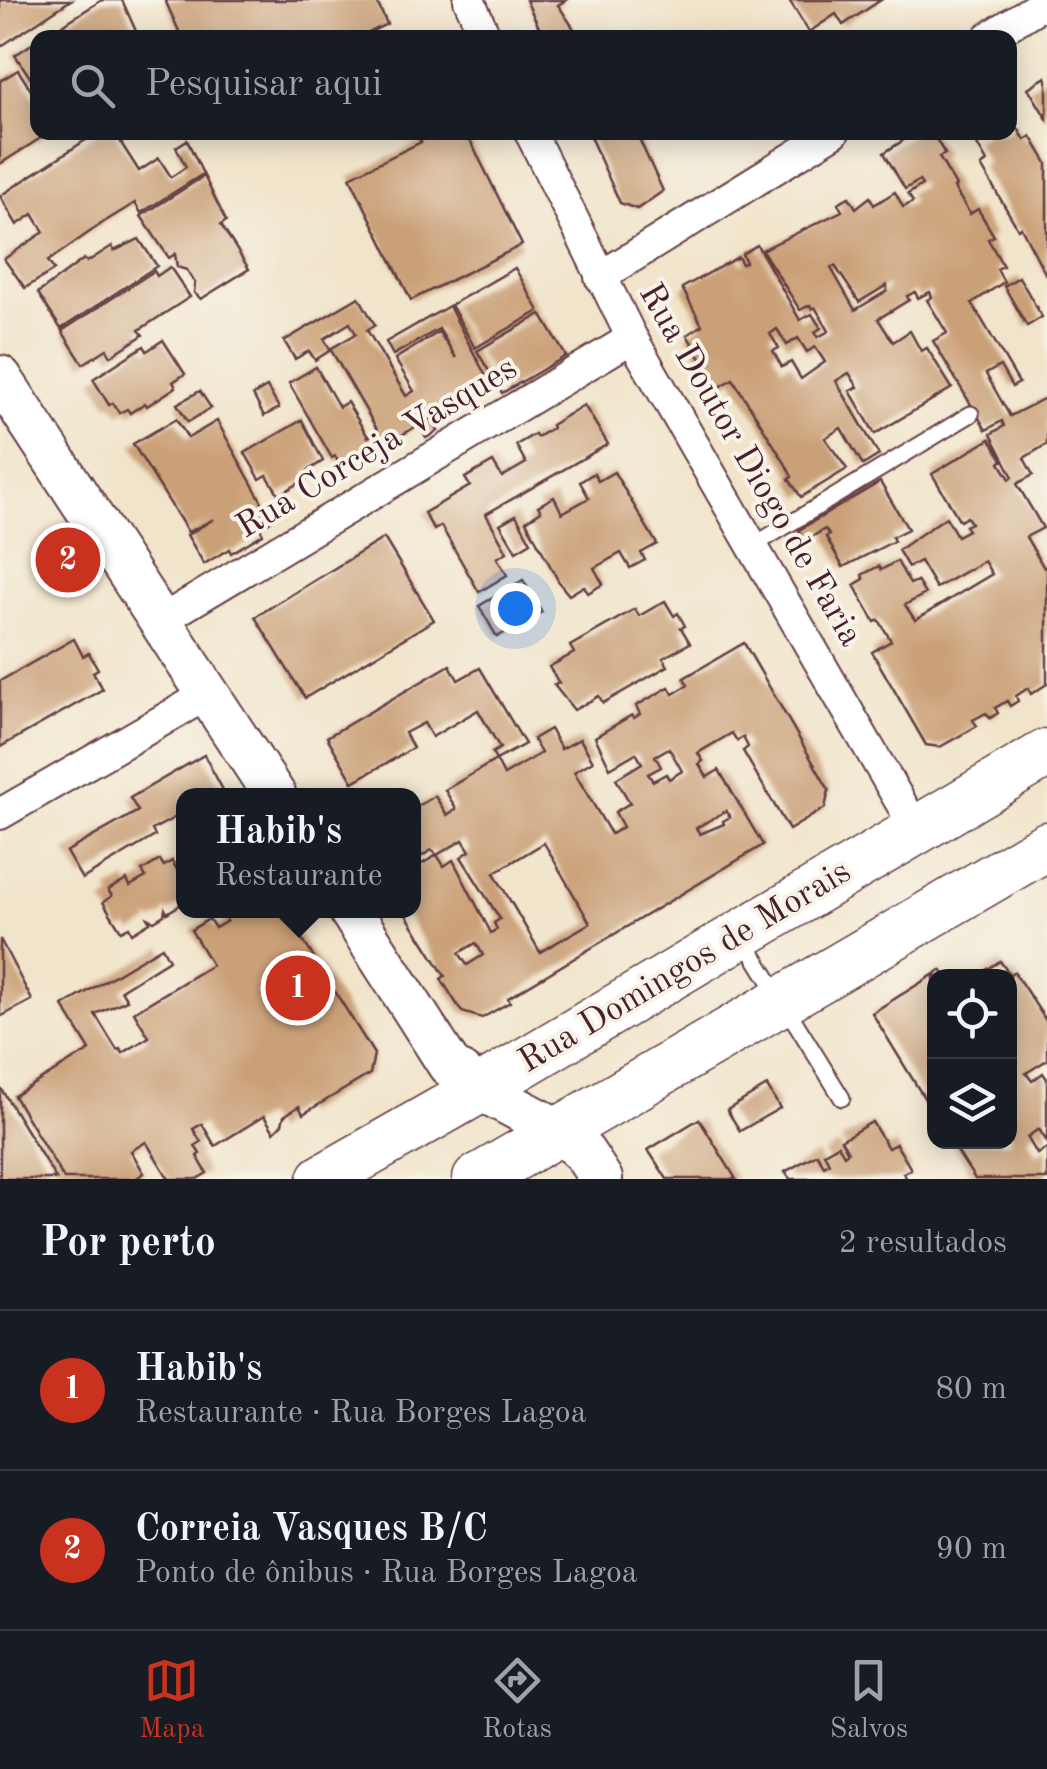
<!DOCTYPE html>
<html lang="pt">
<meta charset="utf-8">
<style>
:root{--surface:#171b24;--page:#20242c;--text:#f1f3f6;--muted:#9ea1a6;--line:#363941;--accent:#c8321e}
body{margin:0;font-family:"Old Standard TT",serif;background:var(--page);color:var(--text)}
.controls{position:absolute;right:30px;bottom:30px;display:grid;overflow:hidden;border-radius:20px;box-shadow:0 5px 25px #0003}
.controls button{width:90px;height:90px;display:grid;place-items:center;padding:0;border:0;border-bottom:2px solid var(--line);background:var(--surface);color:var(--text);font:50px sans-serif}
.you{position:absolute;left:515px;top:608px;width:35px;height:35px;margin:-25px;border:8px solid #fff;border-radius:50%;background:#1a73e8;box-shadow:0 0 0 15px #1a73e833}
.badge{display:grid;place-items:center;width:65px;height:65px;border-radius:50%;background:var(--accent);color:#fff;font-size:32px;font-weight:700}
.pin{position:absolute;translate:-50% -50%;border:5px solid #fff;box-shadow:0 2px 10px #0006}
.popup{position:absolute;left:176px;top:788px;width:245px;height:130px;box-sizing:border-box;display:grid;place-content:center;border-radius:20px;background:var(--surface);filter:drop-shadow(0 2px 8px #0005);font-size:32px;white-space:nowrap;color:var(--muted)}
.popup b{font-size:38px;color:var(--text)}
.popup::after{content:'';position:absolute;left:50%;top:100%;margin-left:-20px;border:20px solid transparent;border-top-color:var(--surface)}
.list{margin:0;padding:0;list-style:none}
h2{display:flex;justify-content:space-between;align-items:center;height:130px;margin:0;padding:0 40px;font-size:42px}
h2 small{font-size:32px;font-weight:400;color:var(--muted)}
.list li{display:grid;grid-template-columns:65px 1fr auto;gap:30px;align-items:center;box-sizing:border-box;height:160px;padding:0 40px;border-top:2px solid var(--line)}
.list b{display:block;font-size:38px;white-space:nowrap}
.list p{margin:0;font-size:32px;white-space:nowrap;color:var(--muted)}
.list em{font-size:32px;font-style:normal;color:var(--muted)}
.icon{flex:none;width:55px;height:55px;fill:none;stroke:currentColor;stroke-width:2;stroke-linecap:round;stroke-linejoin:round}
.map{position:relative;flex:none;width:1047px;height:1179px;overflow:hidden}
.search{position:absolute;background:var(--surface);box-shadow:0 5px 25px #0003;left:30px;right:30px;top:30px;height:110px;display:flex;align-items:center;gap:25px;box-sizing:border-box;padding:0 35px;border-radius:20px;color:var(--muted);font-size:38px}
.sheet{height:450px;background:var(--surface)}
nav{display:flex;justify-content:space-around;align-items:center;box-sizing:border-box;height:140px;border-top:2px solid var(--line);background:var(--surface);font-size:28px;color:var(--muted)}
nav a{display:grid;justify-items:center;gap:5px}
nav .on{color:var(--accent)}
.map>svg:first-child{display:block}
.building{fill:#caa078;fill-rule:evenodd}
.lines{fill:none;stroke-linecap:round;stroke-linejoin:round}
.lane-casing{stroke:#633d43;stroke-width:19}
.street-casing{stroke:#633d43;stroke-width:34}
.secondary-casing{stroke:#633d43;stroke-width:46}
.primary-casing{stroke:#633d43;stroke-width:51}
.lane{stroke:#fff;stroke-width:15}
.street{stroke:#fff;stroke-width:30}
.secondary{stroke:#fff;stroke-width:42}
.primary{stroke:#fff;stroke-width:48}
.labels{text-anchor:middle;dominant-baseline:central;stroke-width:8;stroke-linejoin:round;paint-order:stroke}
.street-label{font-size:35px;fill:#4a1f2b;stroke:#f7f3e8}
</style>
<div class="map">
<svg width="1047" height="1179" viewBox="0 0 1047 1179">
<rect width="100%" height="100%" fill="#f7f3e8"/>
<filter id="ink" filterUnits="userSpaceOnUse"><feTurbulence type="fractalNoise" baseFrequency=".01" numOctaves="2"/><feDisplacementMap in="SourceGraphic" scale="20" xChannelSelector="R" yChannelSelector="G"/><feConvolveMatrix kernelMatrix="1 2 1 2 8 2 1 2 1" color-interpolation-filters="sRGB"/></filter>
<filter id="wash" filterUnits="userSpaceOnUse"><feTurbulence type="fractalNoise" baseFrequency=".0048" numOctaves="4" result="noise"/><feDisplacementMap in="SourceGraphic" scale="40" xChannelSelector="R" yChannelSelector="G"/><feGaussianBlur stdDeviation="2.25" result="paint"/><feColorMatrix in="noise" values="0 0 0 0 0 0 0 0 0 0 0 0 0 0 0 0 0 1.4 0 .05"/><feComposite in="paint" operator="in"/></filter>
<g filter="url(#wash)">
<rect width="100%" height="100%" fill="#f1e4ca"/>
<g id="blocks">
<!-- building -->
<g class="building">
<path d="M0 0H71L0 47Z"/>
<path d="M102 0H122L139 38H42Z"/>
<path d="M165 0H376L387 24 358 38H182Z"/>
<path d="M526 0H566L558 5 576 32 567 38H544Z"/>
<path d="M789 0H881L843 25 836 14 809 32Z"/>
<path d="M38 40V89L15 55Z"/>
<path d="M18 70 38 101V132H50L0 164V81Z"/>
<path d="M1046 77 1047 80V119L1028 88Z"/>
<path d="M1012 119 1025 140 1031 136 1047 163V277L1021 227 1018 229 981 166 987 162 975 141 989 132H1010Z"/>
<path d="M98 132H114L139 171 159 158 171 177 186 167 176 147 187 140 203 174 141 213 135 203 104 222 48 261 54 270 25 288 4 259 44 232 33 214 17 225 0 196Z"/>
<path d="M415 132H466L522 245 411 300 350 177 421 142Z"/>
<path d="M588 132H636L663 191 637 209 620 203Z"/>
<path d="M916 132H932L945 154 939 157 956 186 954 188 970 214 978 209 994 236 988 239 1003 266 997 269 1004 282 972 303 1019 383 1012 387 1000 366 986 374 1010 416 1047 397V444L1024 458 1033 475 1017 484 1043 528 1026 537 1044 568 1047 566V684L1031 694 1028 688 1016 696 1018 701 1010 706 1007 701 995 708 998 713 990 718 986 713 973 720 977 726 940 747 926 745 872 652 891 641 879 620 875 622 854 585 864 579 862 575 879 566 881 570 897 561 910 584 917 581 925 594 905 605 915 620 992 574 984 561 936 588 920 561 908 567 898 550 946 517 957 536 968 530 965 526 971 523 967 517 960 521 932 474 990 439 1003 460 1000 463 1010 479 1013 477 991 434 1004 426 1002 421 986 430 933 341 947 333 927 300 932 297 930 292 918 298 915 292 907 296 909 300 878 319 893 342 910 331 921 351 927 348 952 388 875 434 850 391 858 387 849 373 836 381 879 455 863 465 841 428 825 438 847 469 801 497 789 479 792 477 785 463 733 379 718 388 687 335 702 325 682 288 738 257 742 264 746 262 742 254 757 245 800 320 812 314 821 328 815 332 818 337 829 331 815 307 812 309 810 305 800 310 762 250 842 211 838 203 849 197 856 208 870 197 874 205 895 192 903 207 913 202 908 194 922 185 919 181 905 189 884 153ZM835 266 859 302 887 285V291L855 310 831 268ZM777 329 787 345 798 338 807 352 815 347 825 362 801 379 791 362 782 367 773 351 779 348 770 334Z"/>
<path d="M204 176 226 221 221 225 249 269 201 299 194 293 195 283 187 270 177 267 175 254 169 258 141 216Z"/>
<path d="M139 239 157 266 61 329 38 293 84 259 87 262 112 246 114 251Z"/>
<path d="M170 267 190 297 139 330 143 335 111 356 107 349 83 364 62 331 154 271 157 276Z"/>
<path d="M515 268 539 311 475 348 451 305Z"/>
<path d="M1019 277 1042 317 1027 326 1004 286Z"/>
<path d="M359 297 375 325 367 330 406 396 414 391 395 359 439 332 456 358 439 329 393 355 386 342 449 306 488 380 472 388 475 394 431 419 438 431 426 438 419 425 386 444 383 440 342 468 335 456 332 458 289 383 316 367 339 407 347 402 368 437 378 431 331 350 315 360 309 351 295 359 284 341ZM350 323 356 334 330 349 324 339Z"/>
<path d="M541 314 566 356 502 393 477 351Z"/>
<path d="M163 340 185 374 173 382 176 387 147 406 145 403 130 413 127 409 119 413 113 403 109 405 93 379 144 346 147 351Z"/>
<path d="M267 387 279 408 264 416 253 395Z"/>
<path d="M200 391 211 408 188 422 177 404Z"/>
<path d="M584 405 608 444 486 514 507 552 497 558 507 575 479 592 441 526 434 530 424 513 470 486 465 478 493 462 502 477 526 463 516 445 535 434 537 437 552 428 551 425Z"/>
<path d="M176 419 188 438 217 421 272 520 260 528 263 534 231 553 229 549 204 564 187 535 214 519 188 532 133 444Z"/>
<path d="M302 420 323 461 306 472 309 477 279 495 267 475 260 479 245 453Z"/>
<path d="M614 472 657 544 641 553 645 560 630 568 621 553 594 568 603 584 588 593 584 586 569 595 560 584 526 521 541 511 538 506 554 497 562 513 589 498 580 482 594 473 598 481Z"/>
<path d="M880 482 908 529 892 537 894 541 843 567 826 537 829 535 825 529 805 541 799 530Z"/>
<path d="M516 515 531 542 516 551 500 524Z"/>
<path d="M384 538 434 620 305 698 255 617Z"/>
<path d="M523 580 542 612 497 637 479 606Z"/>
<path d="M665 601 674 616 678 613 685 626 681 628 690 643 663 658 668 666 603 703 599 696 574 710 554 685 559 683 549 667 574 653 570 646 635 609 639 616Z"/>
<path d="M74 639 83 656 89 653 98 669 93 672 103 689 0 747V681Z"/>
<path d="M744 643 829 790 825 808 789 830 743 751 748 747 743 737 737 741 732 733 698 753 703 761 699 764 707 777 719 770 763 845 508 998 510 1002 482 1018 462 1012 441 979 445 976 403 910H413V869L437 855 432 850 413 861V809L435 796 447 815 456 809 445 790 496 760 504 775 541 753 533 739 550 729 561 749 580 739 593 761 574 772 611 834 623 827 615 812 630 803 616 779 642 763 636 753 610 768 595 737 632 715 634 718 640 714 636 706 669 687 673 694 688 685 684 678ZM669 748 682 771 669 779 666 774 653 781 648 774 661 767 655 756ZM726 811 730 817 723 821 724 824 700 834 696 828ZM463 840 470 851 461 857 500 919 494 923 497 929 491 933 453 860 444 866 437 855ZM544 843 590 923 540 952 494 873ZM476 943 483 955 467 965 459 953Z"/>
<path d="M450 665 458 680 480 668 525 744 496 760 492 753 500 748 478 710 432 737 424 723 405 733 413 748 353 782 327 737Z"/>
<path d="M204 755 223 790 213 796H183V813L152 830 155 836 82 879 66 852 138 811 130 798Z"/>
<path d="M160 860 164 866 172 861 183 880V903L167 913 165 909 164 915 154 921 148 918 150 922 132 933 129 927 121 931 103 902 112 896 108 890 127 880 130 886 146 877 142 871Z"/>
<path d="M224 910H284L374 1054 370 1074 303 1114 299 1106 284 1116 282 1124 274 1132 264 1116 215 1146 202 1124 193 1129 201 1142 195 1146 200 1154 197 1156 207 1173 197 1179H169L146 1142 131 1151 144 1173 135 1179H64L14 1096 90 1050 63 1006 162 947 169 960 121 990 127 1000 95 1014 117 1050 120 1049 123 1053 149 1037 134 1012 212 965 191 930 209 919 215 928 227 921 222 912Z"/>
<path d="M0 939 32 1000 0 1017Z"/>
<path d="M1000 961 1010 975 1014 972 1047 1022V1060L1026 1073 1032 1081 1043 1073 1047 1079V1142L1039 1129 1027 1137 1037 1154 1047 1148V1179H975L951 1142H1010V976H977Z"/>
<path d="M941 970 945 976H934V1114L872 1013Z"/>
<path d="M767 1086 780 1108 740 1131 727 1110Z"/>
<path d="M0 1087 44 1159 56 1179H0Z"/>
<path d="M699 1119 736 1179H667L648 1150Z"/>
<path d="M872 1122 888 1148 896 1144 911 1169 903 1173 907 1179H790L785 1172 817 1154 824 1166 829 1163 824 1153 838 1145 844 1155 848 1152 841 1140Z"/>
</g>
</g>
</g>
<g filter="url(#ink)">
<use href="#blocks" fill-opacity="0" stroke="#633d43" stroke-width="2.5"/>
<g class="lines">
<!-- lane casing -->
<g class="lane-casing">
<g id="lane">
<path d="M751 547 971 414"/>
<path d="M745 941 842 1098"/>
</g>
</g>
<!-- street casing -->
<g class="street-casing">
<g id="street">
<path d="M469 0 486 38"/>
<path d="M988 38 1047 1"/>
<path d="M530 132 632 338 916 829"/>
<path d="M600 277 834 132"/>
<path d="M160 621 632 338"/>
<path d="M0 814 208 694"/>
</g>
</g>
<!-- secondary casing -->
<g class="secondary-casing">
<g id="secondary">
<path d="M0 377 275 796"/>
<path d="M350 910 449 1065 480 1089 560 1131 584 1153 601 1179"/>
</g>
</g>
<!-- primary casing -->
<g class="primary-casing">
<g id="primary">
<path d="M322 1179 480 1089 1047 753"/>
<path d="M477 1179 1047 846"/>
</g>
</g>
<!-- lane -->
<use href="#lane" class="lane"/>
<!-- street -->
<use href="#street" class="street"/>
<!-- secondary -->
<use href="#secondary" class="secondary"/>
<!-- primary -->
<use href="#primary" class="primary"/>
</g>
</g>
<g class="labels">
<!-- street labels -->
<g class="street-label">
<text transform="translate(377 448) rotate(-31)">Rua Corceja Vasques</text>
<text transform="translate(750 465) rotate(60)">Rua Doutor Diogo de Faria</text>
<text transform="translate(685 967) rotate(-31)">Rua Domingos de Morais</text>
</g>
</g>
</svg>
<div class="controls">
<button><svg class="icon" aria-label="locate" viewBox="0 0 24 24"><circle cx="12" cy="12" r="6"/><path d="M12 2v4M12 18v4M2 12h4M18 12h4"/></svg></button>
<button><svg class="icon" aria-label="layers" viewBox="0 0 24 24"><path d="M12 4l9 5-9 5-9-5zM3 14l9 5 9-5"/></svg></button>
</div>
<div class="you"></div>
<div class="pin badge" style="left:298px;top:988px">1</div>
<div class="popup"><b>Habib's</b>Restaurante</div>
<div class="pin badge" style="left:68px;top:560px">2</div>
<div class="search"><svg class="icon" aria-label="search" viewBox="0 0 24 24"><circle cx="10" cy="10" r="6"/><path d="M15 15l6 6"/></svg>Pesquisar aqui</div>
</div>
<section class="sheet">
<h2>Por perto<small>2 resultados</small></h2>
<ul class="list">
<li><span class="badge">1</span><div><b>Habib's</b><p>Restaurante · Rua Borges Lagoa</p></div><em>80 m</em></li>
<li><span class="badge">2</span><div><b>Correia Vasques B/C</b><p>Ponto de ônibus · Rua Borges Lagoa</p></div><em>90 m</em></li>
</ul>
</section>
<nav>
<a class="on"><svg class="icon" aria-label="map" viewBox="0 0 24 24"><path d="M3 6l6-2 6 2 6-2v14l-6 2-6-2-6 2zM9 4v14M15 6v14"/></svg>Mapa</a>
<a><svg class="icon" aria-label="directions" viewBox="0 0 24 24"><path d="M12 3l9 9-9 9-9-9zM9 14v-3h6M13 9l2 2-2 2"/></svg>Rotas</a>
<a><svg class="icon" aria-label="saved" viewBox="0 0 24 24"><path d="M7 4h10v16l-5-4-5 4z"/></svg>Salvos</a>
</nav>
